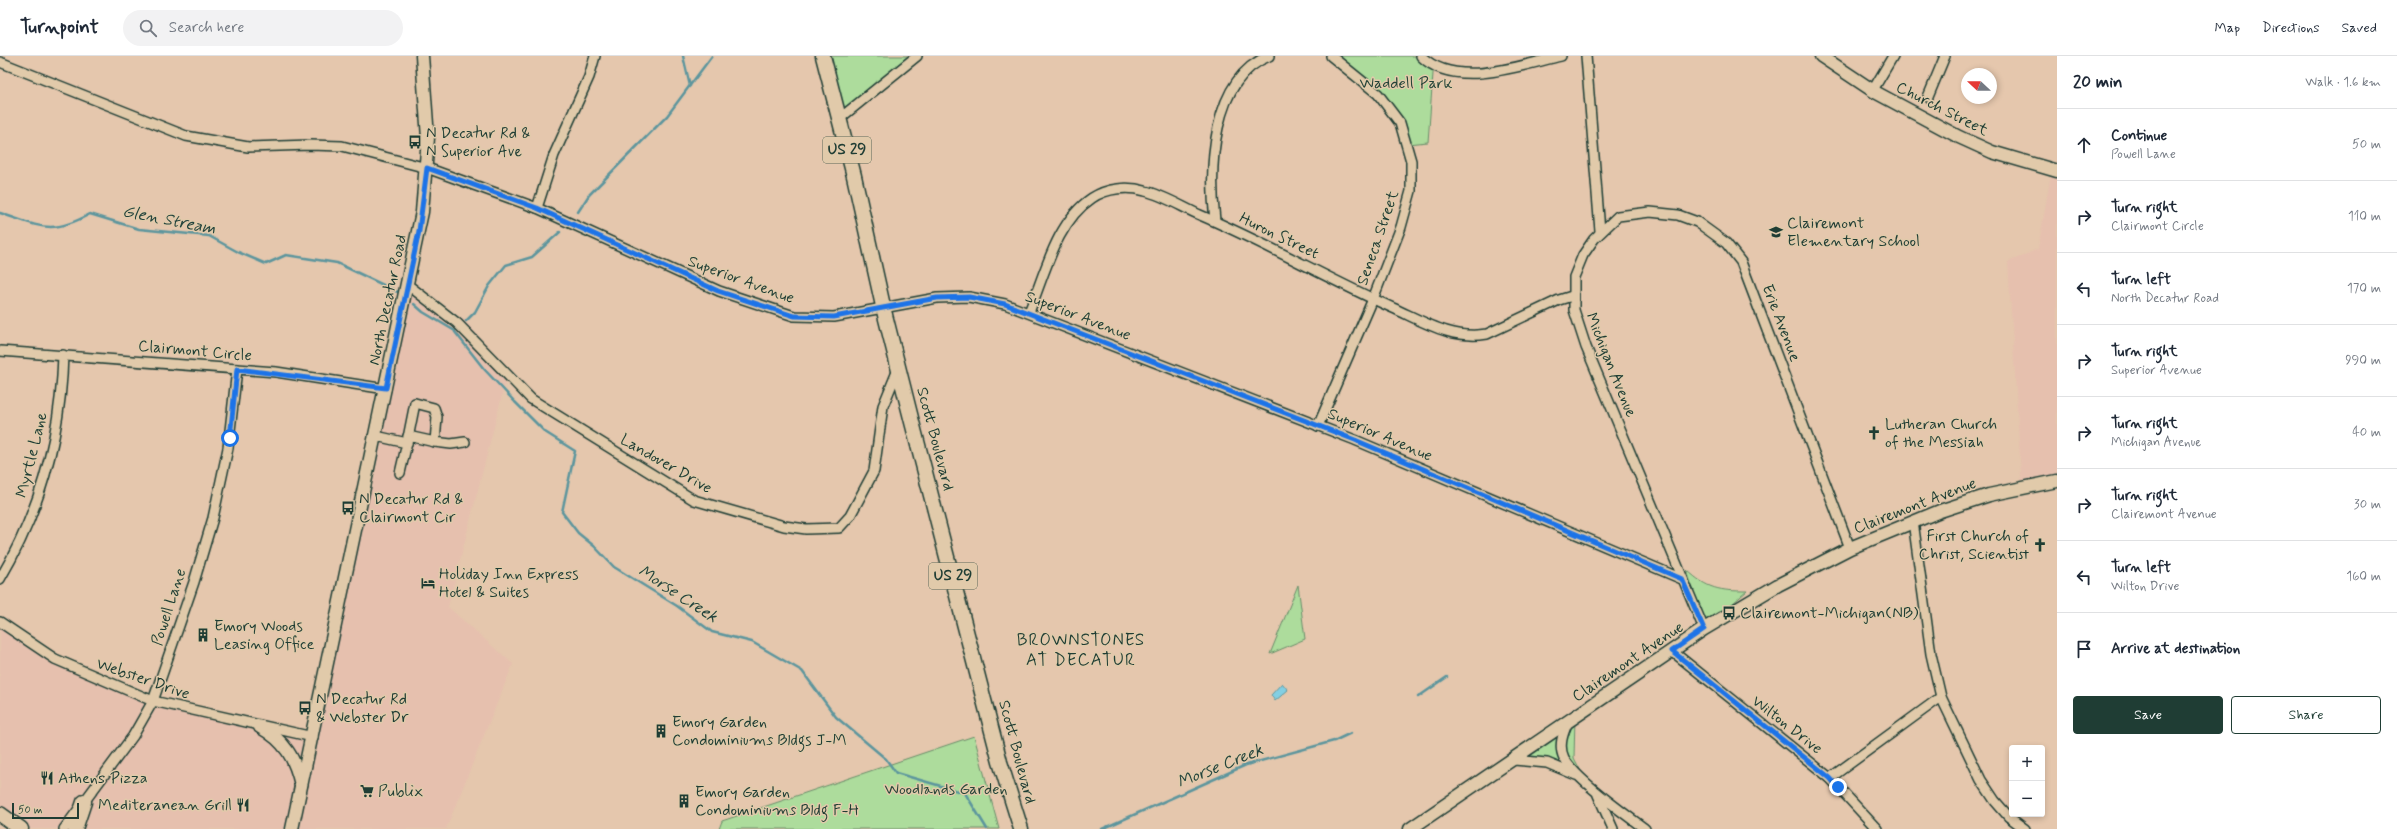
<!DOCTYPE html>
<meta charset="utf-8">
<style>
:root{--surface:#fff;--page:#f2f2f3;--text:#1f2937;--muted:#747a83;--line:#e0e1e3;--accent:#1f3d34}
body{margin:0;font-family:Mynerve,sans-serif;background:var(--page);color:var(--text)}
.controls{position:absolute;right:12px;bottom:12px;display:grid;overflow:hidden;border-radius:4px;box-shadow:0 2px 6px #0003}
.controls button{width:36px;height:36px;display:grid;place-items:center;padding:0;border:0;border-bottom:1px solid var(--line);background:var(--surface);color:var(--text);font:20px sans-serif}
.compass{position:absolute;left:1961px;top:12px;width:36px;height:36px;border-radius:50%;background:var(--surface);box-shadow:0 2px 6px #0003;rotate:292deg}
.scale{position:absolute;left:12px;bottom:10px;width:67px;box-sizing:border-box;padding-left:4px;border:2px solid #1f3d34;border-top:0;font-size:11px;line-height:14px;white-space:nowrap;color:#1f3d34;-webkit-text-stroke:3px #e1caaa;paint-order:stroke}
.stop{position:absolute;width:12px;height:12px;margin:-9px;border:3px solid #1a73e8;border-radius:50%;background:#fff}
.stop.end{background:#1a73e8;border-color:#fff;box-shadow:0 1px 4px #0008}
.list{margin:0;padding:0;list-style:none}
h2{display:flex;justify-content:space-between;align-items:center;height:52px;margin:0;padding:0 16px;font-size:17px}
h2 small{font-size:13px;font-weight:400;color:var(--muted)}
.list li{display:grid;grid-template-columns:26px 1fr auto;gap:12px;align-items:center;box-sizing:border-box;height:72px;padding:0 16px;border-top:1px solid var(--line)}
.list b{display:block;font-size:15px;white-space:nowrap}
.list p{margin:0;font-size:13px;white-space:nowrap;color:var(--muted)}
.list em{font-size:13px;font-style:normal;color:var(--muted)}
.actions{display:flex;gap:8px;padding:12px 16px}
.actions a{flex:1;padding:9px 0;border:1px solid var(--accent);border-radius:4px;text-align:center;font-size:14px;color:var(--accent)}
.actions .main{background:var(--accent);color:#fff}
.icon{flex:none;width:22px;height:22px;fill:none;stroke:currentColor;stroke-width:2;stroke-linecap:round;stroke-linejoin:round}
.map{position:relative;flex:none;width:2057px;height:773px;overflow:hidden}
header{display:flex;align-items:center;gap:24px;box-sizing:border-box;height:56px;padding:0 20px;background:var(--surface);border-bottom:1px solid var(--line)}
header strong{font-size:19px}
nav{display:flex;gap:22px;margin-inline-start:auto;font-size:14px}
.search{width:280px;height:36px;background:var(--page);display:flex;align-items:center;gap:10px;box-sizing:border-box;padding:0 14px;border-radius:22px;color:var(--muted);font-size:15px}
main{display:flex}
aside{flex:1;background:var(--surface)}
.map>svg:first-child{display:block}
.built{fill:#e6c0ae}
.green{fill:#addc9c;stroke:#668c68}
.water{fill:#83cfe3;stroke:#5b959d}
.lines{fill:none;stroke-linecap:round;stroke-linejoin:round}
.stream{stroke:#5b959d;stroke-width:2.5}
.minor-casing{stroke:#1f3d34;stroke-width:12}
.secondary-casing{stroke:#1f3d34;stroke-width:15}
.primary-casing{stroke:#1f3d34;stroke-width:17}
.trunk-casing{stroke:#1f3d34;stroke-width:17}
.minor{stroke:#e1caaa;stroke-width:9}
.secondary{stroke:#e1caaa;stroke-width:12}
.primary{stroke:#e1caaa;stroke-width:14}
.trunk{stroke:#e1caaa;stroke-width:14}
.route{stroke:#1a73e8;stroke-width:5}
.labels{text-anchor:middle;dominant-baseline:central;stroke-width:3;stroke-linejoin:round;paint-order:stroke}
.shield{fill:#e1caaa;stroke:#596757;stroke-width:1}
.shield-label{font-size:15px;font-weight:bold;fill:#1f3d34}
.park-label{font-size:16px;fill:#264539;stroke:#e1caaa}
.street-label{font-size:16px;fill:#1f3d34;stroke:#e1caaa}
.poi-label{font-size:16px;fill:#1f3d34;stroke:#e1caaa;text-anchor:start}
.water-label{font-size:17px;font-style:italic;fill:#24443d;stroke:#e1caaa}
.neighbourhood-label{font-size:17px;letter-spacing:1px;fill:#1f3d34;stroke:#e1caaa}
</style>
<header>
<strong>Turnpoint</strong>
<div class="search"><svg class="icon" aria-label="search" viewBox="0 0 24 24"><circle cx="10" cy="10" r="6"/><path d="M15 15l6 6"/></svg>Search here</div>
<nav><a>Map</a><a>Directions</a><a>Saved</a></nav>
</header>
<main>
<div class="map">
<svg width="2057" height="773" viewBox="0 0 2057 773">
<rect width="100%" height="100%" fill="#e5c7ad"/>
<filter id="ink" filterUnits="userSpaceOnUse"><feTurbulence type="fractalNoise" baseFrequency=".025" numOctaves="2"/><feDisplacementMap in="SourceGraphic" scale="8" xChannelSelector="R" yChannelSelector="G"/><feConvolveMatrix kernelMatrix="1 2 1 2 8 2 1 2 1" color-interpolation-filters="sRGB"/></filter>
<g filter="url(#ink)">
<!-- built -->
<g class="built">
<path d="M2052 112 2057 113V430L2022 435 2008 206 2038 193Z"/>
<path d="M406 233 465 264 508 316 448 551 513 608 446 773H21L0 757V566L43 594 153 646 312 682 375 418Z"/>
</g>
<!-- green -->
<g class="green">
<path d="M829 0H913L842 56Z"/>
<path d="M1335 0H1426L1434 4 1428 86 1408 88 1403 66Z"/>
<path d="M1687 514C1707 533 1720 535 1747 535L1703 573Z"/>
<path d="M1298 529 1305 583 1270 598Z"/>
<path d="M1575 661 1574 702 1586 725 1573 717 1514 702Z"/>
<path d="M974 680 999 773H719L722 765Z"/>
</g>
<!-- water -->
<path class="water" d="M1282 627 1288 634 1275 645 1271 639Z"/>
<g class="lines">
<!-- stream -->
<g class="stream">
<path d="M683 0 690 30"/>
<path d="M578 156 589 139 667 60 712 0"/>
<path d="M0 157C40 170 50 180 90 158L139 173 209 180 238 196 266 208 286 199 337 207 398 236"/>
<path d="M414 248 423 256 455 275"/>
<path d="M466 265 475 256 489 230 506 209 532 201 560 176"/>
<path d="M455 276 484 313 515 346 545 376 575 395 562 456 578 477 594 490 614 511 677 550 712 576 752 586 802 615 836 661 886 703 896 717 965 737 987 773"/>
<path d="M1418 641 1447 621"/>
<path d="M1102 773 1246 709 1334 685 1351 677"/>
</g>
<!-- minor casing -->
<g class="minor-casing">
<g id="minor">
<path d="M1421 0C1455 34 1521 9 1561 0"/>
<path d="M1586 0 1600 175"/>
<path d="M0 6 186 80 248 91 310 89 342 90 427 112 537 152 719 235 794 260 834 261 937 242 969 241 1005 248 1355 384 1682 523"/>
<path d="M1873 34 1893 0"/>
<path d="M1928 41 1945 0"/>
<path d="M839 63 917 0"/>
<path d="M537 152 554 99 589 21 595 0"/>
<path d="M1215 165C1209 113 1211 23 1269 0"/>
<path d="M408 229 457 267 531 343 694 444 784 470 806 473 839 472 850 460 874 415 883 350 899 311"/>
<path d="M1029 256C1045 218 1056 166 1092 142 1107 132 1128 130 1145 135 1163 139 1182 151 1200 159 1266 187 1328 223 1393 252 1424 266 1452 284 1487 278L1559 244 1572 240"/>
<path d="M0 295 276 316 386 333"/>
<path d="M1318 370 1373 243 1401 171 1411 135V105L1400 67 1378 38 1331 0"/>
<path d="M376 380 407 387 415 347 434 352 437 361 435 386 451 388 465 386"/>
<path d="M408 380 435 386"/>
<path d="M400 417 407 387"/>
<path d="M1913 465 1931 598 1941 641 1981 724 1995 745 2009 761 2025 773"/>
<path d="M0 523C40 455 61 378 63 299"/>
<path d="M0 566 55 603 153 645 313 681"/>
<path d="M1704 573 1586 291 1574 254V221L1583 199 1594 183 1618 160 1650 156 1678 159 1697 166 1726 187 1741 206 1850 492"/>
<path d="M1672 595 1830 722 1877 773"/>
<path d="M1568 666C1563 677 1558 690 1564 702 1574 722 1625 758 1645 773"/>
<path d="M1514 704 1547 707 1576 719"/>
<path d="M1830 722 1941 641"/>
<path d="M1598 739 1613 773"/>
<path d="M64 773 133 680 153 645 194 526 213 462 228 392 237 313"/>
</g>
</g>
<!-- secondary casing -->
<g class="secondary-casing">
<g id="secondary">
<path d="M1821 0 1875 36 1959 81 1992 96 2057 115"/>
<path d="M260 671C285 685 295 702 301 729"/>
<path d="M292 773 422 156 428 82 422 0"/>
<path d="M1410 773 1704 573 1778 529 1850 492 1940 455 1989 439 2057 425"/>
</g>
</g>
<!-- primary casing -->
<g class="primary-casing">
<g id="primary">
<path d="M0 758 21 773"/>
<path d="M75 773 84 746"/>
</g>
</g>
<!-- trunk casing -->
<g class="trunk-casing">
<path id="trunk" d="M823 0 854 120 885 259 912 366 1000 706 1021 773"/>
</g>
<!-- minor -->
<use href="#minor" class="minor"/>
<!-- secondary -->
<use href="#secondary" class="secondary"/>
<!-- primary -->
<use href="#primary" class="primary"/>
<!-- trunk -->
<use href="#trunk" class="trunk"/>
</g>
</g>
<g class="lines" filter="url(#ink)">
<!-- route -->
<path class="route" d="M230 382 237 313 386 332 419 175 427 112 537 152 718 235 794 260 834 261 937 242 969 241 1005 248 1355 384 1682 523 1704 573 1672 595 1830 722 1838 731"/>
</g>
<!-- icons -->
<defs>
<g id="bus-bare" transform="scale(1.08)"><path d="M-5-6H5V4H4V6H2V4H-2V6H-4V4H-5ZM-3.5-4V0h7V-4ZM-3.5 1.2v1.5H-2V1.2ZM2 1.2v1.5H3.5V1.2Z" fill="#1f3d34" stroke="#e1caaa" stroke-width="2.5" paint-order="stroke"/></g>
<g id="school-bare" transform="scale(1.08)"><path d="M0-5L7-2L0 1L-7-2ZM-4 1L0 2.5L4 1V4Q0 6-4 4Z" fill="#1f3d34" stroke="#e1caaa" stroke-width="2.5" paint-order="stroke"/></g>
<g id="church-bare" transform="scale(1.08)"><path d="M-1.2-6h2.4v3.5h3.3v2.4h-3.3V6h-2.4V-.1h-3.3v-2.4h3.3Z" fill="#1f3d34" stroke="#e1caaa" stroke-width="2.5" paint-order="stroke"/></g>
<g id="hotel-bare" transform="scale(1.08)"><path d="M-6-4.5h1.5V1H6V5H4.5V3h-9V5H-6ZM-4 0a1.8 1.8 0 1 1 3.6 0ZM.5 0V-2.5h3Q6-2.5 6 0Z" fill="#1f3d34" stroke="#e1caaa" stroke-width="2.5" paint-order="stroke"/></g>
<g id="building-bare" transform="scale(1.08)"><path d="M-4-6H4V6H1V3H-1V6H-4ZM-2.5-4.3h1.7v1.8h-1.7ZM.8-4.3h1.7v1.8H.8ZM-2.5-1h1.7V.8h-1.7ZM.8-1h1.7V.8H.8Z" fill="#1f3d34" stroke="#e1caaa" stroke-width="2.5" paint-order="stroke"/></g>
<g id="restaurant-bare" transform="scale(1.08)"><path d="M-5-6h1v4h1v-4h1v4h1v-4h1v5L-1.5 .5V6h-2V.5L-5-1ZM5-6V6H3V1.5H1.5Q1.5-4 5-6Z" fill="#1f3d34" stroke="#e1caaa" stroke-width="2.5" paint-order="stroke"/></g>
<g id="supermarket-bare" transform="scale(1.08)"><path d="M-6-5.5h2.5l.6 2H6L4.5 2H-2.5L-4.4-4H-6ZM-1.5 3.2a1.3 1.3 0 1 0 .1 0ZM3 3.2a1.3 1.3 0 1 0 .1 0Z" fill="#1f3d34" stroke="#e1caaa" stroke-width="2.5" paint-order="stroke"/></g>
</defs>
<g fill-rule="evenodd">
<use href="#bus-bare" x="415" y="86"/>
<use href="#school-bare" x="1776" y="176"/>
<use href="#church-bare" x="1874" y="377"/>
<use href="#bus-bare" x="348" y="452"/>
<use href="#church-bare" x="2040" y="489"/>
<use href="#hotel-bare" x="428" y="527"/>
<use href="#bus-bare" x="1729" y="557"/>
<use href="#building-bare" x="203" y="579"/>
<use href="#bus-bare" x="305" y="652"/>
<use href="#building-bare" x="661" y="675"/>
<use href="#restaurant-bare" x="47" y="722"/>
<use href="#supermarket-bare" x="367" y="735"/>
<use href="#building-bare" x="684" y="745"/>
<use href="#restaurant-bare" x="243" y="749"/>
</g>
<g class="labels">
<!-- shield labels -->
<g class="shield">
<rect x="823" y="81" width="48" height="26" rx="3"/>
<rect x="929" y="507" width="48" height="26" rx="3"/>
</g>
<g class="shield-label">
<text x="847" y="94">US 29</text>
<text x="953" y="520">US 29</text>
</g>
<!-- park labels -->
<g class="park-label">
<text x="1406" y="27">Waddell Park</text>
<text x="946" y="733">Woodlands Garden</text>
</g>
<!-- street labels -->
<g class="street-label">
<text transform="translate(1942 53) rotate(27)">Church Street</text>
<text transform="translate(1279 180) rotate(26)">Huron Street</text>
<text transform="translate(1378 182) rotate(-71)">Seneca Street</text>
<text transform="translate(741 224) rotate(20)">Superior Avenue</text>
<text transform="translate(388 244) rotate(-78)">North Decatur Road</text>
<text transform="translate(1078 260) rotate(21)">Superior Avenue</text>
<text transform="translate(1781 267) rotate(69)">Erie Avenue</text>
<text transform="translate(195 295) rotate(5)">Clairmont Circle</text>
<text transform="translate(1611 309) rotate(68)">Michigan Avenue</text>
<text transform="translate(1380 379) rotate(23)">Superior Avenue</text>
<text transform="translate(935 383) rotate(75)">Scott Boulevard</text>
<text transform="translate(32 399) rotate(-76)">Myrtle Lane</text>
<text transform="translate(666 408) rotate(30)">Landover Drive</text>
<text transform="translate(1915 450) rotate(-21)">Clairemont Avenue</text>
<text transform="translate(169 551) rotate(-72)">Powell Lane</text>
<text transform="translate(1628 606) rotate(-34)">Clairemont Avenue</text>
<text transform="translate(143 623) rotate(19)">Webster Drive</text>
<text transform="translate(1787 669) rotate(38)">Wilton Drive</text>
<text transform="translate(1017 696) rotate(75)">Scott Boulevard</text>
</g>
<!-- poi labels -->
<g class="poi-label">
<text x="426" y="77">N Decatur Rd &amp;<tspan x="426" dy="18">N Superior Ave</tspan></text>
<text x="1787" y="167">Clairemont<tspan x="1787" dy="18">Elementary School</tspan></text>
<text x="1885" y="368">Lutheran Church<tspan x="1885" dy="18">of the Messiah</tspan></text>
<text x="359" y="443">N Decatur Rd &amp;<tspan x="359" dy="18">Clairmont Cir</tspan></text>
<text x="2029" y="480" text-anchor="end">First Church of<tspan x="2029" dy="18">Christ, Scientist</tspan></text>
<text x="439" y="518">Holiday Inn Express<tspan x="439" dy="18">Hotel &amp; Suites</tspan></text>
<text x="1740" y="557">Clairemont-Michigan(NB)</text>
<text x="214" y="570">Emory Woods<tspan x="214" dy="18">Leasing Office</tspan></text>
<text x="316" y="643">N Decatur Rd<tspan x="316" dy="18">&amp; Webster Dr</tspan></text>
<text x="672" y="666">Emory Garden<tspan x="672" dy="18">Condominiums Bldgs J-M</tspan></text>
<text x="58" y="722">Athens Pizza</text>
<text x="378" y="735">Publix</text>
<text x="695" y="736">Emory Garden<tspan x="695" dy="18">Condominiums Bldg F-H</tspan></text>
<text x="232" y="749" text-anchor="end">Mediteranean Grill</text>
</g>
<!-- water labels -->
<g class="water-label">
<text transform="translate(169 164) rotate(11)">Glen Stream</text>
<text transform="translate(678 538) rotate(33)">Morse Creek</text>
<text transform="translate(1220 710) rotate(-22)">Morse Creek</text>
</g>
<!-- neighbourhood labels -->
<g class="neighbourhood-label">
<text x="1081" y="584">BROWNSTONES<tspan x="1081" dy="20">AT DECATUR</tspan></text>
</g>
</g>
</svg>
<div class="controls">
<button>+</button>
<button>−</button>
</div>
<svg class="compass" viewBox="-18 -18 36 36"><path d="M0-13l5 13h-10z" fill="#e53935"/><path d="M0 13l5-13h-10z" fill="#747a83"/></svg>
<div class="scale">50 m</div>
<div class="stop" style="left:230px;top:382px"></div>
<div class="stop end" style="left:1838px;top:731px"></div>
</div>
<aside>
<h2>20 min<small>Walk · 1.6 km</small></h2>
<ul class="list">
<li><svg class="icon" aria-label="ahead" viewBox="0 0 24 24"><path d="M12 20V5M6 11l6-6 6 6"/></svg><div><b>Continue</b><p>Powell Lane</p></div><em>50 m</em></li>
<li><svg class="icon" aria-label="right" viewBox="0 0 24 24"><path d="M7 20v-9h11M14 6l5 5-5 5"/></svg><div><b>Turn right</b><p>Clairmont Circle</p></div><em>110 m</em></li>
<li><svg class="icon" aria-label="left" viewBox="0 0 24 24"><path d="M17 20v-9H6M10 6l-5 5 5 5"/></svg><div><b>Turn left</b><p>North Decatur Road</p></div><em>170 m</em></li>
<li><svg class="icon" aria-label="right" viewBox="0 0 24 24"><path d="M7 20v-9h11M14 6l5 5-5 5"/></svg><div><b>Turn right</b><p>Superior Avenue</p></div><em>990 m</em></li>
<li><svg class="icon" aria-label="right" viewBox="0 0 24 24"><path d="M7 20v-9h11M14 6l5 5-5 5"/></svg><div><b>Turn right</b><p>Michigan Avenue</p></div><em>40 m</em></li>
<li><svg class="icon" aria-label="right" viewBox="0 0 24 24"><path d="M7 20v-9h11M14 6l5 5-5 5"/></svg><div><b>Turn right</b><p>Clairemont Avenue</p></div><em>30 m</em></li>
<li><svg class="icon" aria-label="left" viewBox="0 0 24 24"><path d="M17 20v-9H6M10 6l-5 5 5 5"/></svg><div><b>Turn left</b><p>Wilton Drive</p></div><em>160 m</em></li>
<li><svg class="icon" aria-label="arrive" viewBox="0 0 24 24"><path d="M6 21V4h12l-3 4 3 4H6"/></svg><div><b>Arrive at destination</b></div></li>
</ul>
<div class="actions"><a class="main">Save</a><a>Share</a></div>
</aside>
</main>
